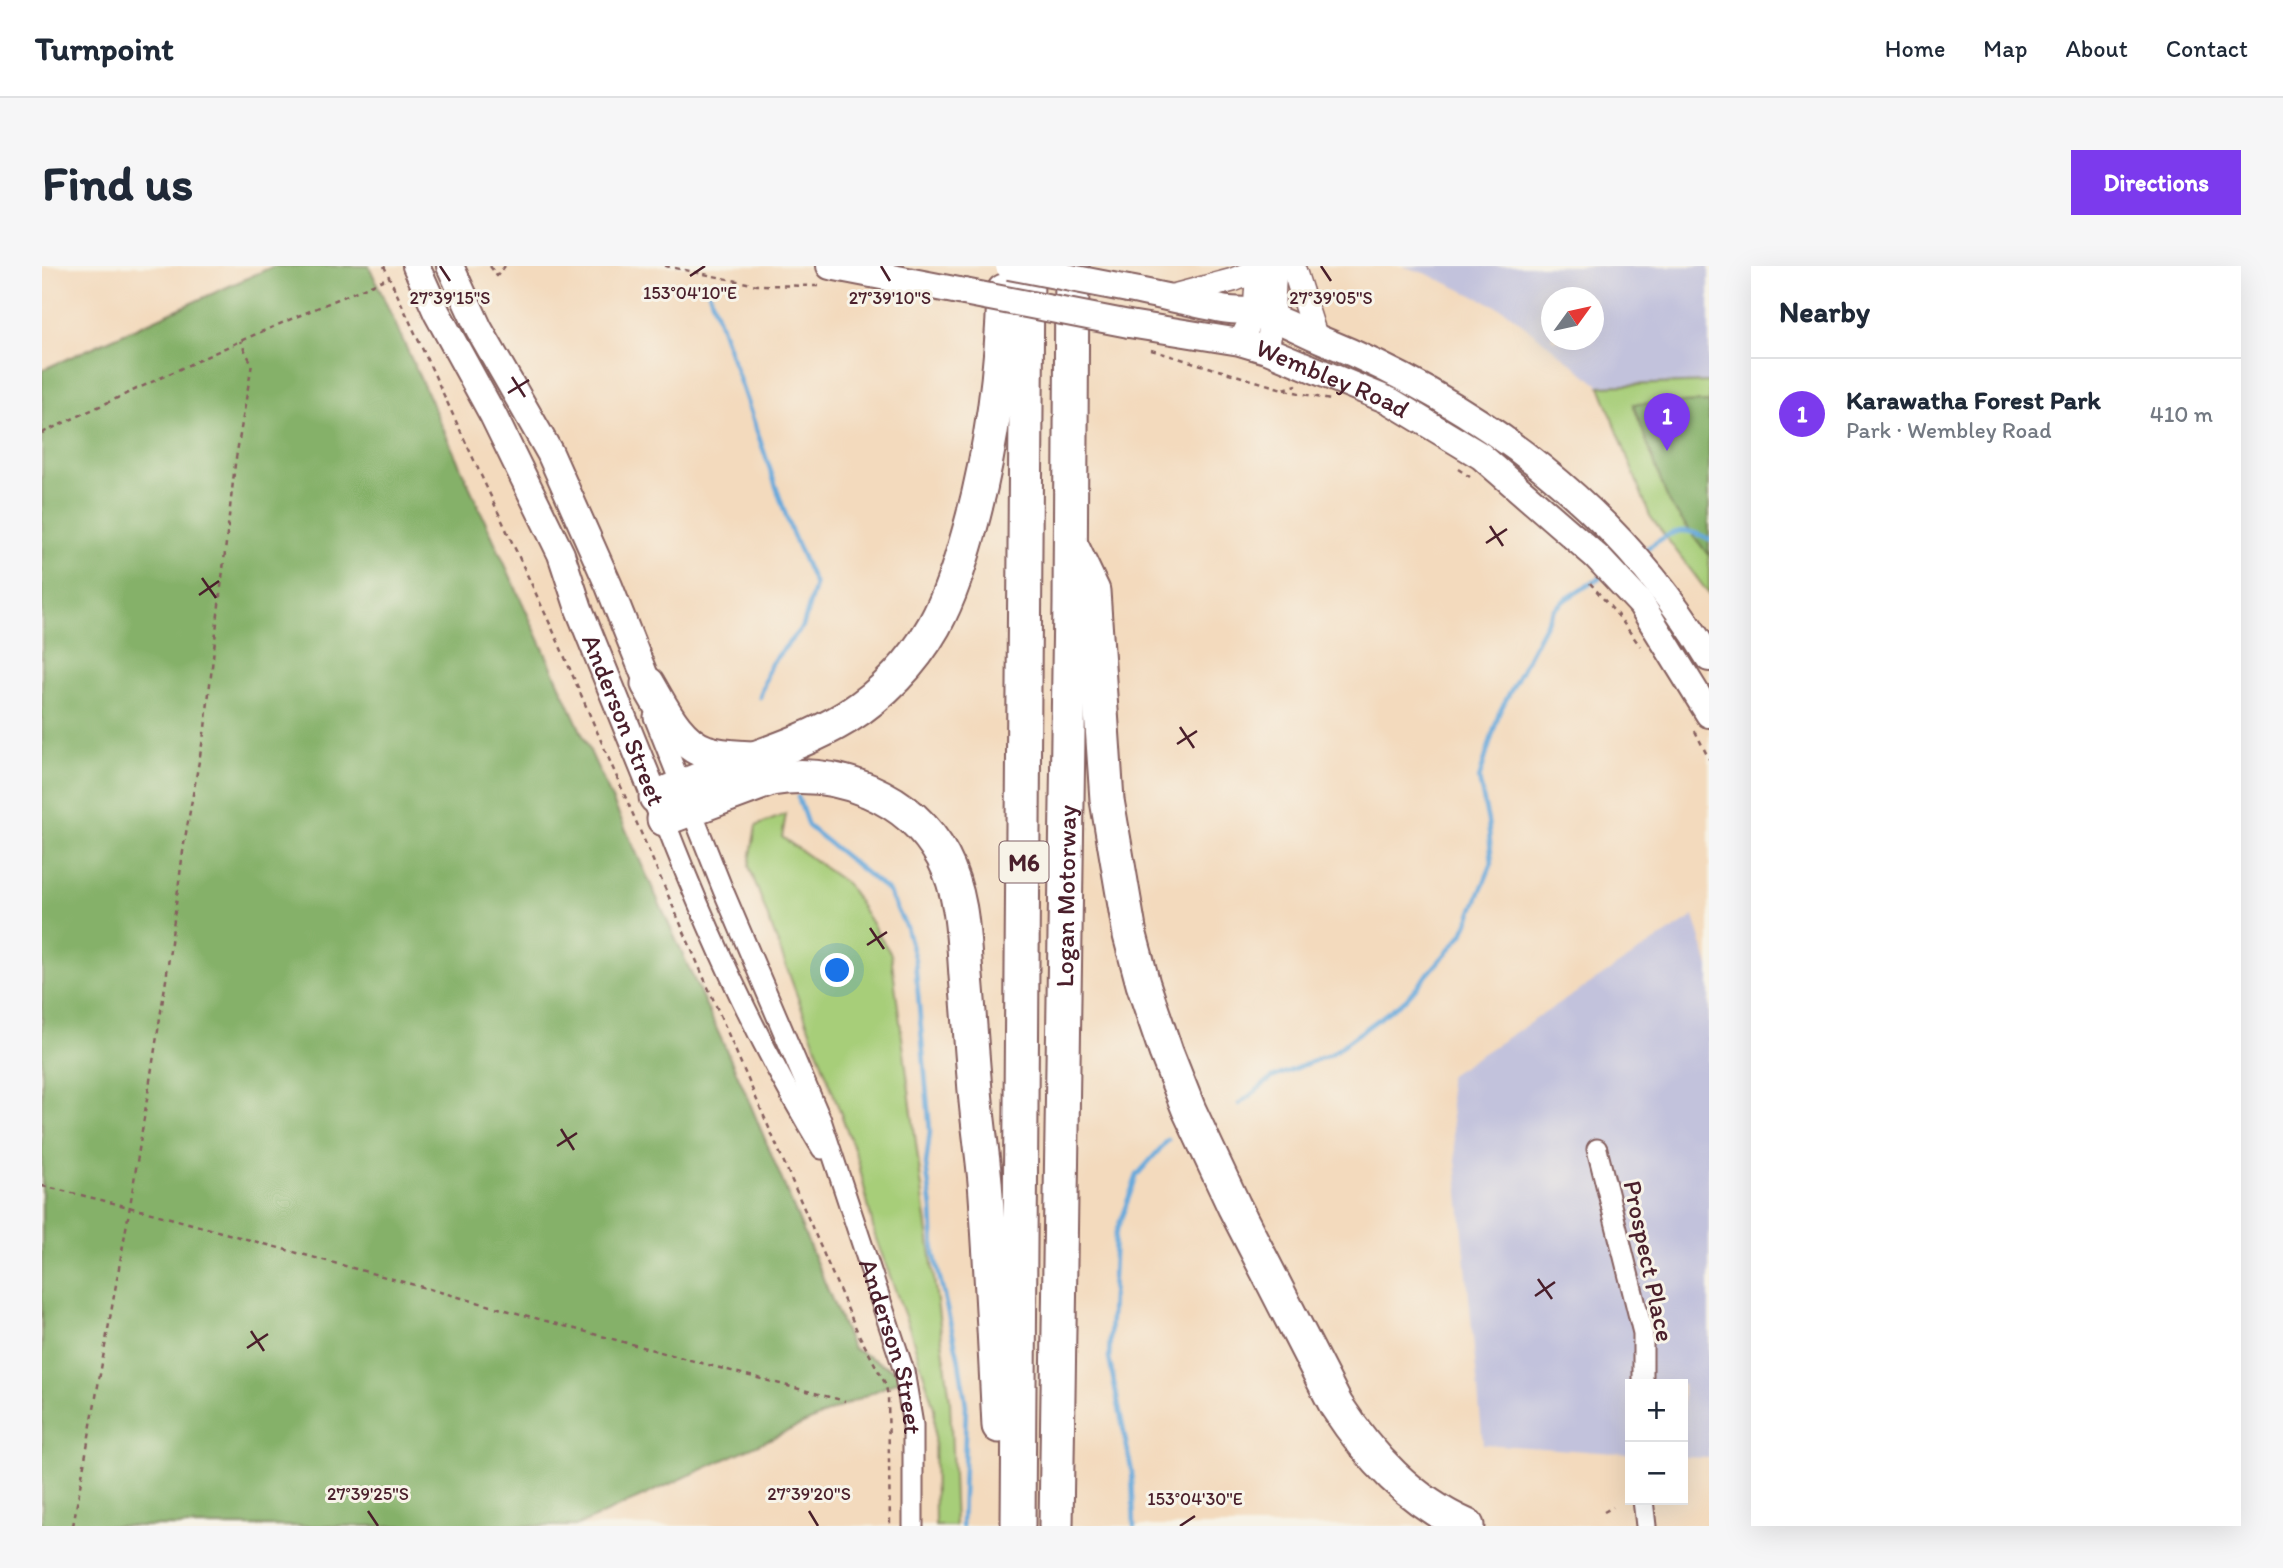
<!DOCTYPE html>
<meta charset="utf-8">
<style>
:root{--surface:#fff;--page:#f6f6f7;--text:#1f2937;--muted:#747a83;--line:#e0e1e3;--accent:#7c3aed}
body{margin:0;font-family:Itim,sans-serif;background:var(--page);color:var(--text)}
.controls{position:absolute;right:21px;bottom:21px;display:grid;overflow:hidden;border-radius:0px;box-shadow:0 7px 28px #0002}
.controls button{width:63px;height:63px;display:grid;place-items:center;padding:0;border:0;border-bottom:2px solid var(--line);background:var(--surface);color:var(--text);font:35px sans-serif}
.compass{position:absolute;left:1499px;top:21px;width:63px;height:63px;border-radius:50%;background:var(--surface);box-shadow:0 7px 28px #0002;rotate:57deg}
.you{position:absolute;left:796px;top:705px;width:24px;height:24px;margin:-18px;border:5px solid #fff;border-radius:50%;background:#1a73e8;box-shadow:0 0 0 10px #1a73e833}
.badge{display:grid;place-items:center;width:46px;height:46px;border-radius:50%;background:var(--accent);color:#fff;font-size:23px;font-weight:700}
.pin{position:absolute;translate:-50% -58px;filter:drop-shadow(0 2px 4px #0008)}
.pin::after{content:'';position:absolute;top:37px;width:24px;height:21px;background:inherit;clip-path:polygon(0 0,100% 0,50% 100%)}
.list{margin:0;padding:0;list-style:none}
h2{display:flex;justify-content:space-between;align-items:center;height:91px;margin:0;padding:0 28px;font-size:30px}
h2 small{font-size:23px;font-weight:400;color:var(--muted)}
.list li{display:grid;grid-template-columns:46px 1fr auto;gap:21px;align-items:center;box-sizing:border-box;height:112px;padding:0 28px;border-top:2px solid var(--line)}
.list b{display:block;font-size:26px;white-space:nowrap}
.list p{margin:0;font-size:23px;white-space:nowrap;color:var(--muted)}
.list em{font-size:23px;font-style:normal;color:var(--muted)}
.map{position:relative;flex:none;width:1667px;height:1260px;overflow:hidden;border-radius:0px}
header{display:flex;align-items:center;gap:42px;box-sizing:border-box;height:98px;padding:0 35px;background:var(--surface);border-bottom:2px solid var(--line)}
header strong{font-size:33px}
nav{display:flex;gap:38px;margin-inline-start:auto;font-size:24px}
.intro{display:flex;align-items:center;justify-content:space-between;box-sizing:border-box;height:168px;padding:0 42px}
h1{margin:0;font-size:49px}
.button{padding:18px 32px;border-radius:0px;background:var(--accent);color:#fff;font-size:24px;font-weight:700}
main{display:flex;gap:42px;padding:0 42px}
aside{flex:1;background:var(--surface);border-radius:0px;box-shadow:0 7px 28px #0002}
.map>svg:first-child{display:block}
.industrial{fill:#c2c2dc;fill-rule:evenodd}
.green{fill:#a7ce79;stroke:#787652;stroke-width:2}
.forest{fill:#85b169;stroke:#68684a;stroke-width:2}
.lines{fill:none;stroke-linecap:round;stroke-linejoin:round}
.stream{stroke:#66a9db;stroke-width:4.5}
.minor-casing{stroke:#85605e;stroke-width:23}
.tertiary-casing{stroke:#85605e;stroke-width:26}
.secondary-casing{stroke:#85605e;stroke-width:30}
.motorway-casing{stroke:#85605e;stroke-width:37}
.path{stroke:#85605e;stroke-width:2.5;stroke-dasharray:5 5;stroke-linecap:butt}
.minor{stroke:#fff;stroke-width:19}
.tertiary{stroke:#fff;stroke-width:23}
.secondary{stroke:#fff;stroke-width:26}
.motorway{stroke:#fff;stroke-width:33}
.secondary-bridge-casing{stroke:#85605e;stroke-width:30;stroke-linecap:butt}
.secondary-bridge{stroke:#fff;stroke-width:26}
.ticks{fill:none;stroke:#4a1f2b;stroke-width:2.5}
.labels{text-anchor:middle;dominant-baseline:central;stroke-width:6;stroke-linejoin:round;paint-order:stroke}
.shield{fill:#f7f3e8;stroke:#7e5f64;stroke-width:2}
.shield-label{font-size:24px;font-weight:bold;fill:#4a1f2b}
.street-label{font-size:26px;fill:#4a1f2b;stroke:#f7f3e8}
.ticks-label{font-size:18px;text-anchor:middle;fill:#4a1f2b;stroke:#f7f3e8;stroke-width:6;stroke-linejoin:round;paint-order:stroke}
</style>
<header>
<strong>Turnpoint</strong>
<nav><a>Home</a><a>Map</a><a>About</a><a>Contact</a></nav>
</header>
<div class="intro"><h1>Find us</h1><a class="button">Directions</a></div>
<main>
<div class="map">
<svg width="1667" height="1260" viewBox="0 0 1667 1260">
<rect width="100%" height="100%" fill="#f7f3e8"/>
<filter id="ink" filterUnits="userSpaceOnUse"><feTurbulence type="fractalNoise" baseFrequency=".0143" numOctaves="2"/><feDisplacementMap in="SourceGraphic" scale="14" xChannelSelector="R" yChannelSelector="G"/><feConvolveMatrix kernelMatrix="1 2 1 2 8 2 1 2 1" color-interpolation-filters="sRGB"/></filter>
<filter id="wash" filterUnits="userSpaceOnUse"><feTurbulence type="fractalNoise" baseFrequency=".00686" numOctaves="4" result="noise"/><feDisplacementMap in="SourceGraphic" scale="28" xChannelSelector="R" yChannelSelector="G"/><feGaussianBlur stdDeviation="1.57" result="paint"/><feColorMatrix in="noise" values="0 0 0 0 0 0 0 0 0 0 0 0 0 0 0 0 0 1.4 0 .05"/><feComposite in="paint" operator="in"/></filter>
<g filter="url(#wash)">
<rect width="100%" height="100%" fill="#f3dabd"/>
<!-- industrial -->
<g class="industrial">
<path d="M1360 0H1667V116L1558 120 1463 44 1385 8ZM1510 32H1552V74H1510Z"/>
<path d="M1652 650 1667 701V1192L1641 1191V1118H1588V1188L1441 1178 1406 810Z"/>
</g>
<!-- green -->
<g class="green">
<path d="M1667 116V328L1608 250 1558 120Z"/>
<path d="M744 548 740 571 805 618 849 688 908 1134 913 1260H893L892 1142 868 1064 833 970 816 894 707 600 714 560Z"/>
</g>
<!-- forest -->
<g class="forest">
<path d="M232 0H327L702 823 810 1082 865 1111 535 1260H0V104Z"/>
<path d="M1667 136V290L1627 237 1591 138Z"/>
</g>
<g class="lines">
<!-- stream -->
<g class="stream">
<path d="M664 17 750 267 773 319 761 360 728 399 718 431"/>
<path d="M1599 286C1628 269 1634 256 1667 273"/>
<path d="M756 531 766 560 846 625 864 661 873 694 888 865 884 899 890 942 892 987 916 1090 924 1139 920 1260"/>
<path d="M1197 838 1230 812 1289 788 1364 733 1421 668 1450 597 1446 555 1437 513 1457 447 1511 344 1524 333 1562 309"/>
<path d="M1092 1260 1090 1206 1067 1092 1073 969 1095 909 1126 874"/>
</g>
</g>
</g>
<g filter="url(#ink)">
<g class="lines">
<!-- minor casing -->
<g class="minor-casing">
<g id="minor">
<path id="s1" d="M612 451 681 624 779 854 862 1105 871 1159V1260"/>
<path d="M622 553C666 667 716 778 780 883"/>
<path d="M1555 883 1601 1067V1118"/>
<path d="M1601 1234 1604 1260"/>
</g>
</g>
<!-- tertiary casing -->
<g class="tertiary-casing">
<g id="tertiary">
<path d="M1251 0 1274 72"/>
<path d="M1127 31 1191 14 1216 4"/>
<path d="M1198 76 1213 46 1216 0"/>
<path d="M1225 84 1230 54 1233 0"/>
</g>
</g>
<!-- secondary casing -->
<g class="secondary-casing">
<g id="secondary">
<path id="s2" d="M374 0 395 47 451 149 519 288 537 343 620 548"/>
<path d="M408 0 437 63 508 187 567 320 606 418"/>
<path d="M788 0 922 26"/>
<path d="M1086 23C1118 29 1149 37 1180 43 1190 45 1201 44 1212 46 1235 51 1258 65 1280 74 1438 138 1579 245 1667 392"/>
<path id="s3" d="M1087 58 1198 76 1225 84 1348 135 1439 190 1555 291 1599 338 1667 448"/>
</g>
</g>
<!-- motorway casing -->
<g class="motorway-casing">
<g id="motorway">
<path d="M1031 283 1051 325 1065 534 1088 669 1101 718 1124 786 1147 844 1192 940 1294 1139C1328 1191 1368 1235 1425 1260"/>
<path d="M606 418C620 442 636 477 664 486 678 491 694 491 709 492"/>
<path d="M614 531C645 518 676 506 707 494 741 482 774 470 805 451 840 429 871 397 892 360 908 331 918 298 927 266 949 187 960 107 962 25"/>
<path d="M622 553 729 513C795 502 868 530 901 591 921 629 921 669 924 710 927 743 929 777 932 811 934 846 940 881 943 916 949 997 953 1079 957 1160"/>
<path d="M976 1260 985 0"/>
<path id="s4" d="M1014 1260 1028 338 1030 0"/>
</g>
</g>
<!-- path -->
<g class="path">
<path d="M342 0 514 371 816 1067 843 1117 846 1129 848 1260"/>
<path d="M448 0 455 10 463 0"/>
<path d="M623 0 715 19 779 20"/>
<path d="M1109 84 1244 124 1288 134"/>
<path d="M1242 123 1255 119"/>
<path d="M0 167 198 75 345 12"/>
<path d="M1416 203 1428 211"/>
<path d="M1548 317 1577 351 1598 380"/>
<path d="M1653 465 1667 493"/>
<path d="M0 920C81 938 160 961 241 983 428 1034 615 1086 803 1135"/>
<path d="M1562 1246 1571 1241"/>
<path d="M31 1260 88 940 124 714 142 578 163 462 193 198 210 98 198 75"/>
</g>
<!-- minor -->
<use href="#minor" class="minor"/>
<!-- tertiary -->
<use href="#tertiary" class="tertiary"/>
<!-- secondary -->
<use href="#secondary" class="secondary"/>
<!-- motorway -->
<use href="#motorway" class="motorway"/>
<!-- secondary-bridge casing -->
<g class="secondary-bridge-casing">
<g id="secondary-bridge">
<path d="M967 0 1086 23"/>
<path d="M922 26 1087 58"/>
</g>
</g>
<!-- secondary-bridge -->
<use href="#secondary-bridge" class="secondary-bridge"/>
</g>
</g>
<!-- ticks -->
<path class="ticks" d="M398 0 408 15M839 0 848 15M1279 0 1289 15M648 10 663 0M470 111 483 131M466 127 487 114M1448 260 1461 280M1444 277 1465 263M160 312 174 332M157 329 177 315M1138 461 1152 482M1135 478 1155 465M828 662 842 683M825 679 845 666M519 863 532 884M515 880 535 867M1496 1013 1510 1033M1493 1030 1513 1016M209 1065 222 1085M205 1082 226 1068M326 1245 336 1260M767 1245 776 1260M1138 1260 1153 1250"/>
<g class="labels">
<!-- shield labels -->
<rect class="shield" x="957.5" y="575.5" width="49" height="41" rx="5"/>
<g class="shield-label">
<text x="982" y="596">M6</text>
</g>
<!-- street labels -->
<g class="street-label">
<text stroke="none"><textPath href="#s3" startOffset="212">Wembley Road</textPath></text>
<text stroke="none"><textPath href="#s2" startOffset="500">Anderson Street</textPath></text>
<text stroke="none"><textPath href="#s4" startOffset="630">Logan Motorway</textPath></text>
<text transform="translate(1607 995) rotate(78)">Prospect Place</text>
<text stroke="none"><textPath href="#s1" startOffset="674">Anderson Street</textPath></text>
</g>
</g>
<g class="ticks-label">
<text x="648" y="33">153°04'10"E</text>
<text x="408" y="38">27°39'15"S</text>
<text x="848" y="38">27°39'10"S</text>
<text x="1289" y="38">27°39'05"S</text>
<text x="326" y="1234">27°39'25"S</text>
<text x="767" y="1234">27°39'20"S</text>
<text x="1153" y="1239">153°04'30"E</text>
</g>
</svg>
<div class="controls">
<button>+</button>
<button>−</button>
</div>
<svg class="compass" viewBox="-18 -18 36 36"><path d="M0-13l5 13h-10z" fill="#e53935"/><path d="M0 13l5-13h-10z" fill="#747a83"/></svg>
<div class="you"></div>
<div class="pin badge" style="left:1625px;top:185px">1</div>
</div>
<aside>
<h2>Nearby<small></small></h2>
<ul class="list">
<li><span class="badge">1</span><div><b>Karawatha Forest Park</b><p>Park · Wembley Road</p></div><em>410 m</em></li>
</ul>
</aside>
</main>
